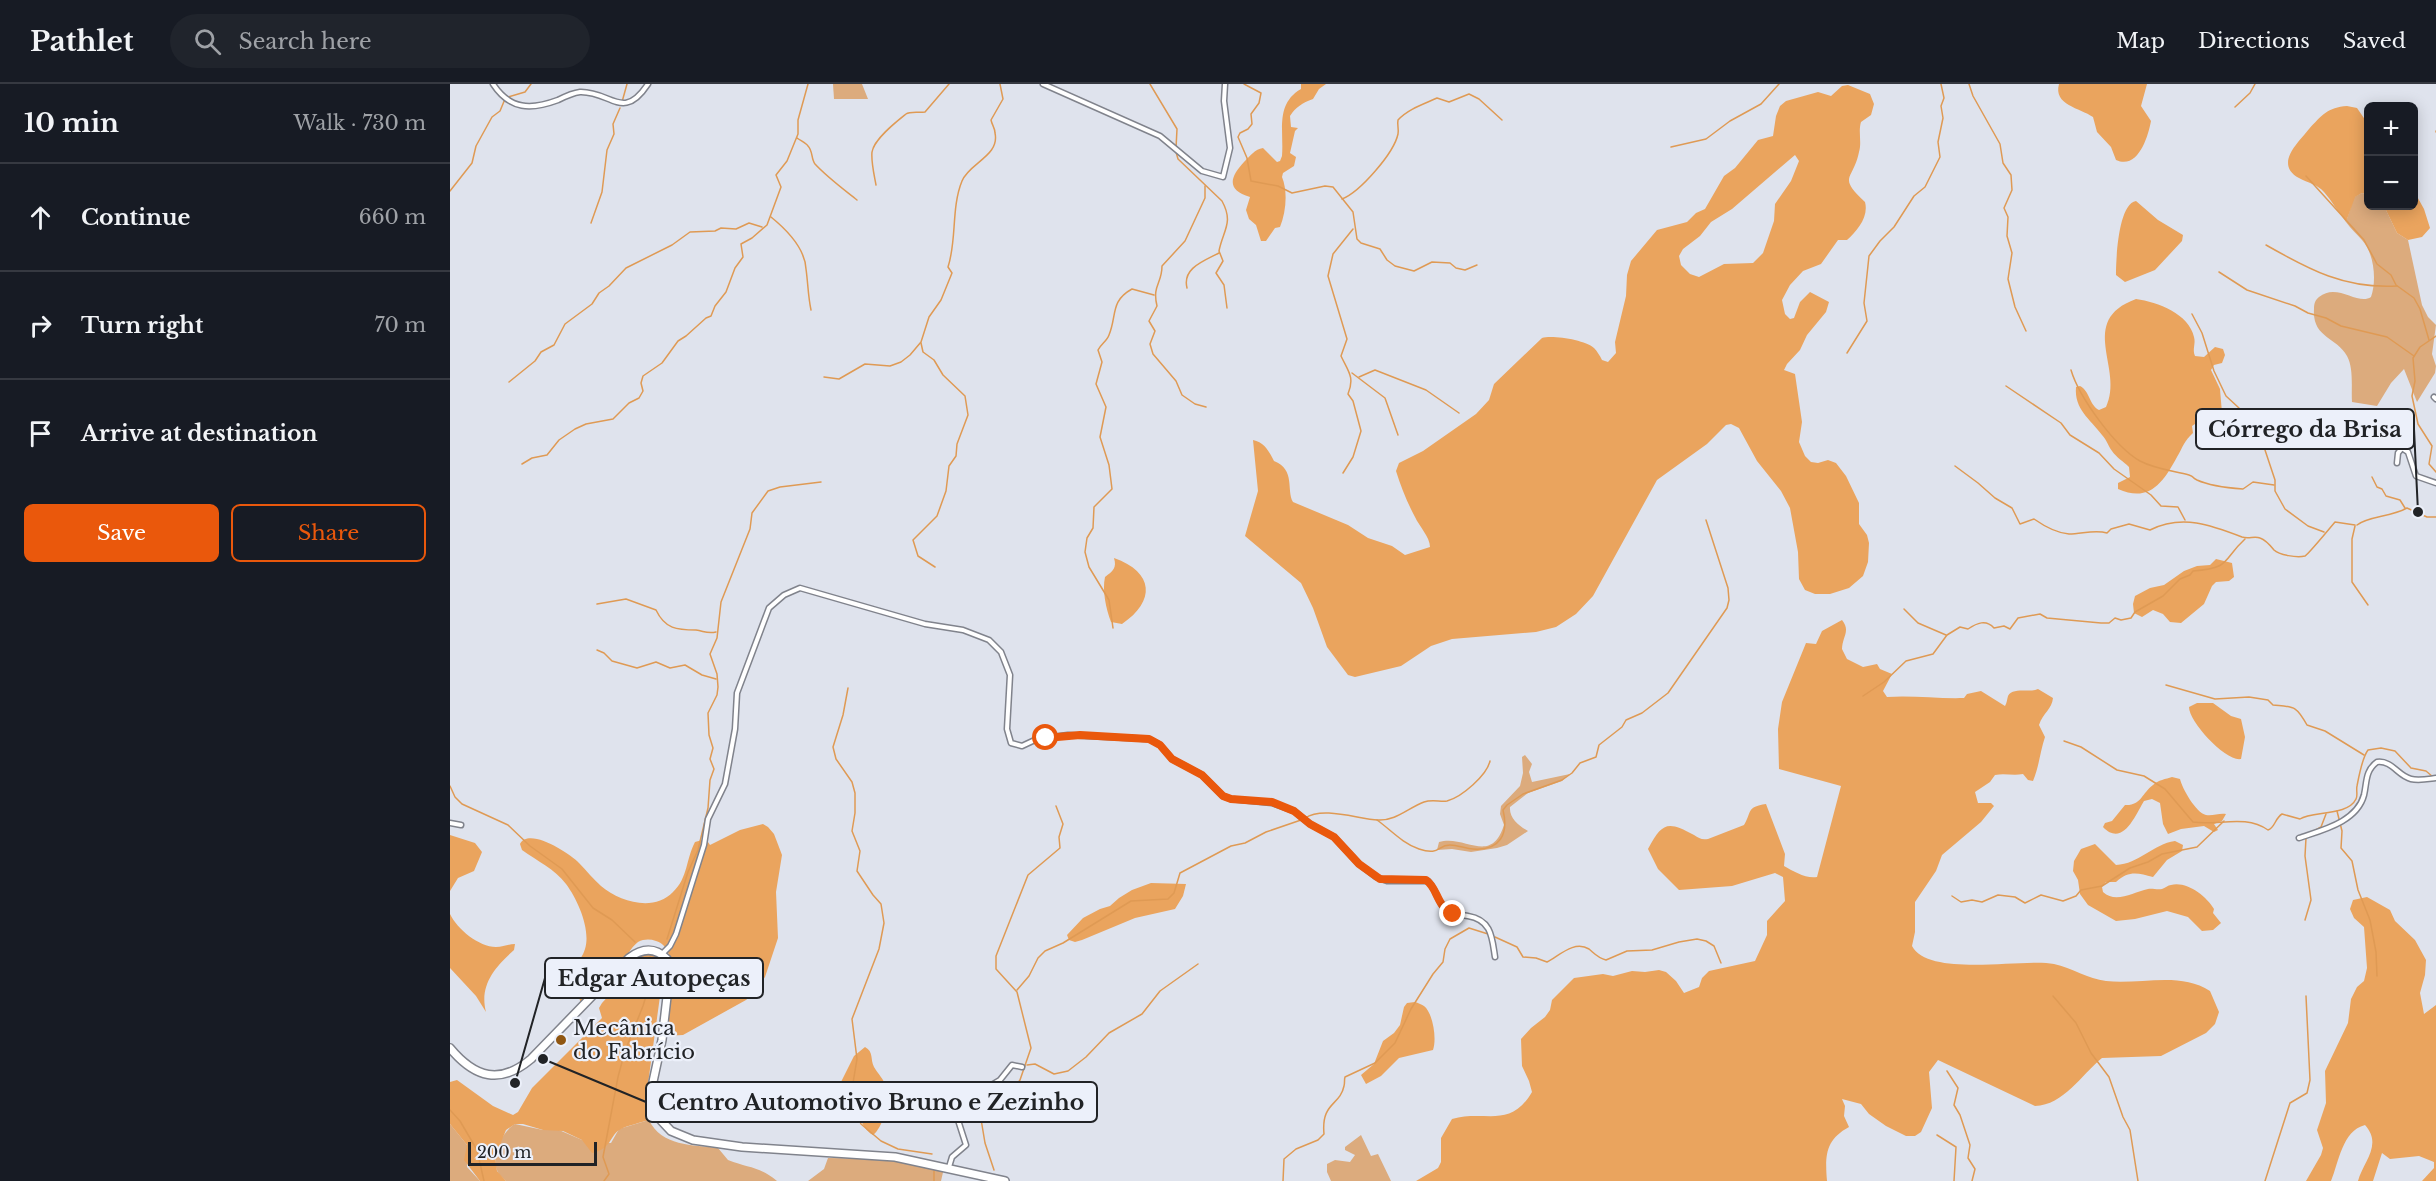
<!DOCTYPE html>
<meta charset="utf-8">
<style>
:root{--surface:#171b24;--page:#20242c;--text:#f1f3f6;--muted:#9ea1a6;--line:#363941;--accent:#ea580c}
body{margin:0;font-family:"Libre Baskerville",serif;background:var(--page);color:var(--text)}
.controls{position:absolute;right:18px;top:18px;display:grid;overflow:hidden;border-radius:9px;box-shadow:0 3px 15px #0003}
.controls button{width:54px;height:54px;display:grid;place-items:center;padding:0;border:0;border-bottom:2px solid var(--line);background:var(--surface);color:var(--text);font:30px sans-serif}
.scale{position:absolute;left:18px;bottom:15px;width:129px;box-sizing:border-box;padding-left:6px;border:3px solid #212326;border-top:0;font-size:16px;line-height:21px;white-space:nowrap;color:#212326;-webkit-text-stroke:4px #ecf0fa;paint-order:stroke}
.stop{position:absolute;width:18px;height:18px;margin:-14px;border:4px solid #ea580c;border-radius:50%;background:#fff}
.stop.end{background:#ea580c;border-color:#fff;box-shadow:0 2px 6px #0008}
.list{margin:0;padding:0;list-style:none}
h2{display:flex;justify-content:space-between;align-items:center;height:78px;margin:0;padding:0 24px;font-size:26px}
h2 small{font-size:20px;font-weight:400;color:var(--muted)}
.list li{display:grid;grid-template-columns:39px 1fr auto;gap:18px;align-items:center;box-sizing:border-box;height:108px;padding:0 24px;border-top:2px solid var(--line)}
.list b{display:block;font-size:22px;white-space:nowrap}
.list em{font-size:20px;font-style:normal;color:var(--muted)}
.actions{display:flex;gap:12px;padding:18px 24px}
.actions a{flex:1;padding:14px 0;border:2px solid var(--accent);border-radius:9px;text-align:center;font-size:21px;color:var(--accent)}
.actions .main{background:var(--accent);color:#fff}
.icon{flex:none;width:33px;height:33px;fill:none;stroke:currentColor;stroke-width:2;stroke-linecap:round;stroke-linejoin:round}
.map{position:relative;flex:none;width:1986px;height:1097px;overflow:hidden}
header{display:flex;align-items:center;gap:36px;box-sizing:border-box;height:84px;padding:0 30px;background:var(--surface);border-bottom:2px solid var(--line)}
header strong{font-size:28px}
nav{display:flex;gap:33px;margin-inline-start:auto;font-size:21px}
.search{width:420px;height:54px;background:var(--page);display:flex;align-items:center;gap:15px;box-sizing:border-box;padding:0 21px;border-radius:33px;color:var(--muted);font-size:22px}
main{display:flex}
aside{flex:1;background:var(--surface)}
.map>svg:first-child{display:block}
.green{fill:#dcab7d}
.forest{fill:#eaa45e;fill-rule:evenodd}
.lines{fill:none;stroke-linecap:round;stroke-linejoin:round}
.stream{stroke:#df9a54;stroke-width:1.5}
.street-casing{stroke:#80838c;stroke-width:7}
.highway-casing{stroke:#80838c;stroke-width:10}
.street{stroke:#fff;stroke-width:4}
.highway{stroke:#fff;stroke-width:7}
.route{stroke:#ea580c;stroke-width:8}
.poi-dot{fill:#905712;stroke:#ecf0fa;stroke-width:2}
.labels{text-anchor:middle;dominant-baseline:central;stroke-width:4.5;stroke-linejoin:round;paint-order:stroke}
.poi-label{font-size:21px;fill:#212326;stroke:#ecf0fa;text-anchor:start}
.leader{fill:none;stroke:#212326;stroke-width:2}
.callout-dot{fill:#212326;stroke:#ecf0fa;stroke-width:2}
.callout{fill:#ecf0fa;stroke:#212326;stroke-width:2}
.callout-label{font-size:22px;text-anchor:middle;font-weight:bold;fill:#212326}
</style>
<header>
<strong>Pathlet</strong>
<div class="search"><svg class="icon" aria-label="search" viewBox="0 0 24 24"><circle cx="10" cy="10" r="6"/><path d="M15 15l6 6"/></svg>Search here</div>
<nav><a>Map</a><a>Directions</a><a>Saved</a></nav>
</header>
<main>
<aside>
<h2>10 min<small>Walk · 730 m</small></h2>
<ul class="list">
<li><svg class="icon" aria-label="ahead" viewBox="0 0 24 24"><path d="M12 20V5M6 11l6-6 6 6"/></svg><div><b>Continue</b></div><em>660 m</em></li>
<li><svg class="icon" aria-label="right" viewBox="0 0 24 24"><path d="M7 20v-9h11M14 6l5 5-5 5"/></svg><div><b>Turn right</b></div><em>70 m</em></li>
<li><svg class="icon" aria-label="arrive" viewBox="0 0 24 24"><path d="M6 21V4h12l-3 4 3 4H6"/></svg><div><b>Arrive at destination</b></div></li>
</ul>
<div class="actions"><a class="main">Save</a><a>Share</a></div>
</aside>
<div class="map">
<svg width="1986" height="1097" viewBox="0 0 1986 1097">
<rect width="100%" height="100%" fill="#dfe3ed"/>
<!-- green -->
<g class="green">
<path d="M383 0H412L418 15H384Z"/>
<path d="M1912 109 1918 111V122H1934L1947 149 1958 156 1972 221 1978 233 1986 241 1982 270 1986 282 1985 289 1967 318 1954 285 1941 299 1927 322 1902 318C1901 304 1904 285 1897 272 1887 253 1862 254 1864 225 1864 220 1865 216 1869 213 1887 198 1908 222 1921 213 1927 196 1924 169 1912 156 1907 150 1901 145 1896 138L1904 113Z"/>
<path d="M1075 671 1082 680 1079 688 1082 698 1120 690 1112 697 1078 709 1060 723C1059 734 1069 742 1078 747L1057 761 1047 764 1021 768 1002 765 987 766 989 758C1015 750 1041 782 1054 741L1050 730 1051 722 1070 702 1073 689 1072 673Z"/>
<path d="M199 1036C211 1062 243 1061 268 1064L278 1076C298 1084 309 1082 327 1097H56C53 1094 48 1090 47 1086 41 1072 52 1047 65 1040L93 1046H109L132 1056 161 1059 169 1045Z"/>
<path d="M0 1040 17 1061V1083L30 1097H0Z"/>
<path d="M911 1051 921 1072 928 1070 941 1097H881L877 1088V1080L885 1076 900 1078 905 1071 895 1066V1063Z"/>
<path d="M378 1074 437 1075 494 1084 491 1097H358L374 1085Z"/>
</g>
<!-- forest -->
<g class="forest">
<path d="M851 0H876L869 5 863 15C852 19 846 23 840 32L841 43 848 44 845 47 840 69 846 73 844 82 833 89 832 93C838 108 836 128 830 143L825 144 816 157H811L806 141 799 135 796 126 800 113C776 106 780 93 794 78 800 72 805 65 813 64L827 78 830 77 832 72C834 47 825 20 851 5Z"/>
<path d="M1609 0H1697L1691 22 1701 37C1698 53 1688 86 1666 76L1661 63 1647 48 1643 33C1630 24 1603 21 1609 0Z"/>
<path d="M1398 1 1420 10 1424 20 1421 31 1411 38C1408 48 1412 58 1409 68 1403 97 1387 92 1415 118 1419 133 1407 147 1397 156H1388L1371 180 1353 187 1340 201 1332 216 1335 230 1340 235 1344 234 1350 218 1360 208 1379 218 1376 228 1357 251 1350 266 1337 280 1334 286 1345 290 1352 338 1349 358 1355 372 1361 378 1368 379 1378 376 1386 379 1396 392 1409 419V440L1417 451 1419 459 1418 478 1413 492 1399 504 1380 510H1365L1355 506 1349 495 1348 468 1340 424 1331 407 1307 377 1289 344 1281 340 1276 341 1257 360 1207 396 1143 512 1126 530 1106 543 1086 548 1002 555 981 562 951 582 905 593 898 591 877 563 863 524 851 499 795 452 808 407 803 356C814 358 819 367 824 377 846 386 836 406 843 418L898 441 918 454 942 462 955 471 980 463C980 453 969 442 965 433 957 418 951 403 946 387L949 379 973 367 1026 330 1039 316 1044 300 1092 254C1103 251 1135 256 1144 264 1147 267 1150 272 1152 276L1158 278 1166 269 1165 258 1176 212 1177 191 1181 177 1207 146 1237 138 1246 129 1255 125 1274 92 1285 84 1308 56 1323 52 1326 32 1330 22 1336 17 1368 8 1381 12 1392 2ZM1345 71 1349 77 1341 97 1325 120 1324 137 1313 169 1303 179 1274 180 1249 193 1240 190 1231 181 1229 172 1233 165 1250 152 1261 138 1282 125Z"/>
<path d="M1897 22 1907 24 1918 40V111L1912 109 1905 113 1896 138C1888 128 1882 117 1874 108 1867 100 1858 99 1849 94 1824 80 1848 59 1859 45 1871 32 1878 23 1897 22Z"/>
<path d="M1964 107 1974 125 1980 144 1972 153 1958 156 1947 149 1934 122H1964Z"/>
<path d="M1686 117 1708 136 1733 151 1732 157 1705 186 1675 198 1666 191C1666 176 1668 120 1686 117Z"/>
<path d="M1686 215C1708 218 1739 230 1744 253 1746 260 1742 265 1745 272L1754 273 1765 263 1773 265 1775 271 1772 279 1764 281 1761 286 1770 305 1772 329 1764 337 1745 340 1742 342 1743 349C1734 357 1733 363 1727 373 1713 399 1699 419 1668 405V399L1680 393 1679 383C1674 378 1666 373 1662 367 1658 362 1657 356 1652 351 1640 335 1624 325 1626 303L1630 302C1640 307 1639 321 1649 326L1656 323C1675 285 1626 237 1686 215Z"/>
<path d="M664 474C704 488 706 517 672 540L661 538C656 525 652 506 655 493 663 487 667 484 664 474Z"/>
<path d="M1766 475 1782 479 1784 493 1779 497 1766 498 1762 502 1754 520 1731 539 1720 538 1713 530 1703 526 1692 533 1684 529 1683 520 1685 512 1700 504 1714 501 1734 487 1747 482 1760 481Z"/>
<path d="M1392 536C1401 547 1392 553 1392 565L1397 575 1413 583 1427 580 1430 585 1442 590 1433 607 1437 613C1461 611 1490 615 1514 614L1517 610 1531 607 1555 622C1557 619 1557 615 1558 612 1563 603 1579 609 1588 605L1603 614C1602 625 1593 629 1589 641L1595 653C1590 668 1589 683 1583 697L1578 696 1573 690C1563 692 1555 689 1545 691L1540 698 1525 708 1528 719H1541L1544 722 1531 738 1492 771 1486 787 1465 818V848L1462 862C1479 894 1573 874 1604 880 1622 884 1638 895 1656 897 1690 901 1730 887 1760 907L1769 928 1765 940 1756 949 1711 972 1652 974C1631 991 1614 1021 1585 1022L1488 976 1479 988 1482 1024 1471 1048 1465 1052H1456L1436 1042 1419 1030 1411 1020 1392 1015 1395 1022 1394 1032 1399 1043C1375 1056 1375 1072 1377 1097H966L988 1084 991 1078V1054L1002 1035C1035 1025 1060 1046 1082 1008L1079 997 1072 982 1071 955 1081 944 1095 933 1100 926 1102 916 1124 894 1153 890 1163 892 1182 887 1195 888 1209 886 1216 888 1226 897 1234 909 1249 903 1252 894 1259 887 1305 877 1317 851V837L1335 817 1333 793 1325 789 1282 802 1229 806 1208 785 1198 765C1212 739 1217 736 1244 751 1249 754 1251 756 1258 755L1294 741C1302 728 1296 723 1316 720L1335 770 1334 782C1343 787 1356 795 1367 793L1391 702 1329 685 1328 645 1332 618 1356 559 1366 560 1372 547Z"/>
<path d="M1747 619H1763L1781 632 1791 635 1795 653 1791 675C1776 678 1739 638 1739 623Z"/>
<path d="M1722 693 1730 695C1732 704 1746 729 1756 731 1763 732 1769 729 1776 730L1772 737 1764 740 1768 746 1764 748 1754 742 1731 745 1718 750 1713 740 1710 719 1702 715 1694 717C1686 730 1673 764 1653 743L1655 739 1662 737 1675 721C1691 722 1692 709 1703 701 1708 696 1716 695 1722 693Z"/>
<path d="M313 740 318 743 324 750 332 771 326 808 328 854 315 893 304 909 296 916 233 951 214 952C217 931 234 865 206 857 200 855 194 855 188 858 180 864 177 873 171 880 159 894 144 907 131 919L128 911 130 905C110 886 130 883 135 865 141 846 128 816 116 800 105 785 87 777 72 766L70 760C79 743 119 769 129 779 137 787 143 795 151 802 170 818 204 828 223 808 238 794 236 775 245 758L256 755 260 761 290 746Z"/>
<path d="M0 751 25 759 32 768 24 787 8 794 0 807Z"/>
<path d="M1725 757 1733 761 1732 767 1717 776 1703 793C1688 789 1679 786 1666 798H1656L1652 803 1653 808C1666 820 1683 808 1698 805 1702 804 1707 806 1712 805 1715 804 1718 801 1721 801 1737 797 1756 812 1764 825L1763 829 1771 839 1763 846 1752 847 1738 833 1717 827 1685 835 1666 837 1638 821 1630 810 1628 796 1623 787 1624 777 1631 765 1645 760 1666 781C1689 780 1703 760 1725 757Z"/>
<path d="M701 799 736 800 733 812 725 825 685 834 632 856 625 858 619 856 617 851 633 834 650 825 660 822 669 814 682 806Z"/>
<path d="M1917 813 1940 826 1945 837 1965 856 1976 876 1975 891 1970 909 1974 930 1986 921V1097H1972L1984 1084V1078L1969 1072 1940 1075 1932 1069 1923 1097H1908C1913 1078 1933 1061 1915 1041 1892 1047 1889 1078 1881 1097H1856L1871 1071 1873 1064 1867 1046 1876 1019 1875 987 1898 939 1901 915 1907 903 1914 897 1917 884 1914 843 1904 834 1900 825 1903 816Z"/>
<path d="M0 830C7 845 29 863 46 863 53 863 58 860 65 860L64 866C45 883 29 901 36 928L26 912 0 884Z"/>
<path d="M196 865 215 876 196 1014 199 1036C190 1039 179 1041 171 1045 160 1050 162 1065 142 1069L132 1056 113 1047 93 1046 73 1040H65L56 1046 45 1073 47 1087 56 1097H30L14 1076 17 1061 0 1040V998L7 996 43 1022 63 1031 68 1028 82 1004 152 934 149 924 152 919 187 881V878L184 874Z"/>
<path d="M965 918C968 919 971 920 974 922 983 929 987 955 983 966L949 974 931 992 916 1000 911 991 924 980 933 957 944 949 950 941 954 923 957 919Z"/>
<path d="M415 963C424 968 420 975 424 983 428 990 434 995 436 1003 440 1016 433 1044 423 1051 409 1043 410 1026 402 1015L384 1029 362 1030 365 1021 381 1018 404 972Z"/>
</g>
<g class="lines">
<!-- stream -->
<g class="stream">
<path d="M700 0 727 45 726 64"/>
<path d="M794 0 811 9 809 19 801 30 802 40 798 45 790 49 788 53 797 74 801 97 828 102 842 109 875 102 883 103 903 128 907 155 911 159 930 165 937 176 945 182 964 187 982 178 1000 179 1006 184 1015 186 1027 181"/>
<path d="M1519 0 1523 12 1550 60 1553 79 1561 91 1562 106 1554 124 1558 133 1557 152 1562 169 1558 195 1565 223 1576 247"/>
<path d="M58 13 75 8 81 0"/>
<path d="M172 18 177 0"/>
<path d="M1785 23 1800 9 1805 0"/>
<path d="M1986 47V48"/>
<path d="M347 54C351 57 356 59 358 62 363 67 361 75 365 80 377 93 392 104 407 116"/>
<path d="M1221 63 1256 55 1280 37 1311 20 1329 0"/>
<path d="M726 68 728 75 772 117C784 139 773 146 769 167L773 177 766 189 774 201 777 224"/>
<path d="M1856 92 1914 156 1927 180 1941 191 1946 201 1964 214 1970 225 1979 256"/>
<path d="M426 101C424 90 421 78 422 68 424 55 446 38 456 30 460 27 469 29 475 28L499 0"/>
<path d="M755 102V114L735 157 712 182C712 200 702 201 707 222L699 237 705 247 700 260 703 270 726 297 732 311 745 320 756 323"/>
<path d="M0 107 22 79 26 62 42 33 50 27 55 15"/>
<path d="M892 115C910 108 944 69 948 50 949 45 947 41 948 36 958 25 974 20 987 14L999 18 1019 10 1029 15 1052 36"/>
<path d="M321 133C337 146 355 164 356 185 358 199 358 212 361 226"/>
<path d="M141 139 152 108 157 66 164 50 163 40 170 24"/>
<path d="M1816 161C1860 186 1895 205 1947 202"/>
<path d="M1769 188 1797 206 1845 222 1858 229 1876 234 1891 242 1937 253 1964 272"/>
<path d="M737 204C732 184 754 177 769 169"/>
<path d="M1742 230 1752 249 1764 287 1776 312 1789 324 1795 337 1806 349 1815 366 1825 396V407L1835 425 1858 442 1874 448"/>
<path d="M1986 252 1970 263 1963 274 1965 297 1962 312 1968 340 1982 362 1979 380 1986 388"/>
<path d="M471 259 473 268 484 276 493 291 515 312 518 331 507 360 506 372 499 382 496 407 487 432 463 456 468 472 485 483"/>
<path d="M1397 269 1417 237 1414 219 1419 172 1430 157 1444 143 1464 112 1475 103 1490 73 1488 58 1493 34 1491 22 1494 14 1491 0"/>
<path d="M1621 286C1629 313 1665 363 1690 377 1705 385 1724 387 1739 391 1745 393 1741 393 1747 396 1760 402 1779 404 1793 405L1803 398 1824 401"/>
<path d="M902 289 935 314 948 351"/>
<path d="M374 293 389 295 415 280 440 282 451 278 460 271 471 258 479 233 491 216 502 189 498 183C507 156 501 124 512 97 519 79 550 72 545 49 545 44 542 41 541 36L553 15 550 0"/>
<path d="M909 293 925 286 976 306 1009 329"/>
<path d="M59 298 85 277 91 268 104 261 115 240 142 220 149 209 159 202 176 184 222 161 240 148 265 147 271 144 286 145 299 139 312 143"/>
<path d="M1556 302 1611 339 1620 351 1649 369 1664 385 1701 411 1711 422 1728 423 1735 436"/>
<path d="M72 380 82 374 97 371 109 356 125 345 136 340 163 335 179 319 189 314 193 307 191 299 193 292 212 279 228 257 236 252 256 234 261 232 265 222 276 208 285 184 293 173 291 160 302 154 317 141 331 103 326 91 337 77 348 50V36L358 0"/>
<path d="M1505 382 1528 399 1545 414 1562 424 1570 440 1584 435C1594 442 1606 449 1619 450 1632 450 1645 445 1657 449L1661 445 1679 440 1700 446C1732 430 1761 441 1792 453 1798 455 1805 452 1810 454 1816 456 1820 461 1824 466 1829 471 1847 474 1855 472 1857 471 1880 444 1885 438L1905 441"/>
<path d="M893 389 903 373 911 347 903 317 898 310C905 293 898 287 891 272L897 255 878 192 883 170 903 145"/>
<path d="M1922 393 1927 403 1932 405 1936 412 1950 416 1955 424"/>
<path d="M1907 441C1918 432 1941 433 1957 424L1977 433H1986"/>
<path d="M1905 442 1902 455V498L1918 521"/>
<path d="M147 520 176 515 206 526C215 545 227 546 246 546 254 547 257 550 266 548"/>
<path d="M1454 525 1468 539 1496 551"/>
<path d="M663 544 659 516 639 483 635 468 637 454 643 444 644 423 662 405 659 381 650 353 656 323 646 300 652 278 648 266C651 260 657 257 659 251 667 232 660 217 682 205L704 211"/>
<path d="M147 566 154 569 162 577 187 584 206 578 220 584 235 581 252 591 266 595"/>
<path d="M1716 601 1765 615 1799 613 1818 616 1823 621C1844 623 1846 621 1857 641L1875 647 1914 671"/>
<path d="M398 604 393 631 383 663 386 675 402 698 405 709V729L402 747 410 767 407 787 423 811 431 820 434 839 429 865 402 935 407 975 400 1017 402 1024 411 1040 431 1057 448 1065 482 1070"/>
<path d="M1413 612 1434 598 1456 577 1483 570 1497 551 1510 543 1518 545C1527 539 1536 535 1544 544L1554 542 1560 545 1568 534 1590 530 1597 534 1651 539H1659L1665 534 1671 536 1681 534 1685 528 1713 512 1730 495 1740 491 1743 487C1782 484 1772 476 1795 455"/>
<path d="M1614 657 1631 663 1667 686 1694 692 1715 705 1743 738C1768 742 1795 730 1818 746 1825 744 1825 734 1832 730L1850 735C1862 727 1898 732 1906 715 1908 712 1906 706 1907 702 1909 692 1912 674 1918 666L1931 664 1945 667 1961 684 1976 687 1983 693"/>
<path d="M0 702 5 713 12 720 58 741 80 762 112 785 143 824 162 836 185 858"/>
<path d="M1887 727 1892 747 1891 764 1902 777 1908 806 1920 836 1926 868 1927 892"/>
<path d="M855 734C873 722 908 735 928 736 946 737 958 724 974 718 982 715 990 718 997 717 1012 713 1037 691 1040 677"/>
<path d="M927 736C941 746 952 759 969 765 990 772 987 761 1000 761 1008 761 1016 765 1023 765 1050 767 1059 750 1053 726L1057 721 1073 710 1112 696 1122 689 1130 679 1146 673 1149 661 1172 643 1176 636 1192 629 1218 609 1277 524 1279 516 1278 504 1256 436"/>
<path d="M1864 747 1871 743 1876 730"/>
<path d="M1502 812 1511 818 1522 816 1532 818 1548 811 1565 813 1575 819 1591 811 1613 817 1626 812 1631 806 1652 802 1680 784 1698 778 1712 770 1747 763 1774 737"/>
<path d="M1855 836 1861 816 1855 772 1856 754"/>
<path d="M1045 853 1067 863 1073 873 1086 874 1097 878C1109 872 1124 856 1139 865 1145 870 1148 874 1156 876L1177 867 1202 866 1229 858 1247 855 1256 857 1264 862 1271 879"/>
<path d="M217 855 238 788 248 766 258 724 260 696 264 685 260 675 263 664 259 651 258 629 267 611 268 603 267 590 260 570 267 554 271 518 300 445 302 429 318 407 330 403 371 398"/>
<path d="M200 873 205 878"/>
<path d="M567 906 579 892 588 874 595 867 613 859 681 817 718 815 724 809 730 789 781 762 795 759 816 748 851 736"/>
<path d="M1603 912 1626 939 1641 969 1659 993 1673 1033 1680 1046 1688 1097"/>
<path d="M577 981 585 980 604 990 618 987 636 973 659 949 692 930 710 907 748 880"/>
<path d="M1497 987 1508 1004 1504 1021 1510 1031 1520 1061 1518 1074 1525 1085 1522 1097"/>
<path d="M0 1026 10 1037 27 1066 34 1097"/>
<path d="M1487 1051 1506 1063 1504 1097"/>
<path d="M544 1086 535 1059 531 1035 549 1010 565 1003 570 996 581 964 567 908 546 885V872L578 791 610 764 609 753 613 740 606 722"/>
<path d="M484 1087V1097"/>
<path d="M154 1097 159 1090 153 1073 168 993 175 967 193 922 207 876"/>
<path d="M833 1097 834 1075 846 1065 868 1056 874 1050C871 1018 890 1022 894 1002 895 999 894 996 895 993L925 979 945 959 961 925 983 890 993 878 995 865 1000 855 1019 844 1038 850"/>
<path d="M1815 1097 1840 1019 1857 1009 1860 996 1856 912"/>
</g>
<!-- street casing -->
<g class="street-casing">
<g id="street">
<path d="M43 0C60 26 81 26 108 16 114 13 122 9 130 8 161 7 173 38 198 0"/>
<path d="M593 0 710 52 752 87 773 93 780 64 774 17 775 0"/>
<path d="M1984 313 1986 315"/>
<path d="M1947 379 1948 369 1952 364 1958 368 1966 392 1986 399"/>
<path d="M0 739 11 741"/>
<path d="M1849 754C1872 746 1907 738 1914 711 1917 698 1915 687 1927 678 1942 676 1948 692 1961 695 1969 697 1978 695 1986 694"/>
<path d="M212 870 220 862 226 850 254 761 258 735 275 700 285 645 287 609 319 524 334 511 350 504 475 540 513 546 539 556 551 568 560 591 557 645 561 659 572 662 587 655 618 651 699 655 710 661 722 675 752 691 773 712 781 715 822 719 844 727 860 740 884 753 909 780 926 793 937 797H978C986 805 987 817 996 826 1003 832 1010 830 1018 832 1042 836 1042 854 1045 873"/>
<path d="M499 1083 502 1073 516 1061 507 1033 511 1019 550 996 562 981 572 983"/>
</g>
</g>
<!-- highway casing -->
<g class="highway-casing">
<path id="highway" d="M0 964C25 994 50 1001 81 975L179 874C192 864 205 863 217 875L220 887 212 956 201 1007 205 1030 221 1047 243 1056 292 1063 445 1073 555 1097"/>
</g>
<!-- street -->
<use href="#street" class="street"/>
<!-- highway -->
<use href="#highway" class="highway"/>
</g>
<g class="lines">
<!-- route -->
<path class="route" d="M596 654 630 651 699 655 710 661 722 675 752 691 773 712 781 715 822 718 844 727 860 740 884 753 909 780 930 795 976 796C988 804 986 822 1003 830"/>
</g>
<!-- markers -->
<circle class="poi-dot" cx="111" cy="956" r="6"/>
<g class="labels">
<!-- poi labels -->
<g class="poi-label">
<text x="123" y="944">Mecânica<tspan x="123" dy="24">do Fabrício</tspan></text>
</g>
</g>
<!-- callouts -->
<path class="leader" d="M1968 428L1964 345M65 999L95 894M93 975L196 1018"/>
<g class="callout-dot">
<circle cx="1968" cy="428" r="6"/>
<circle cx="65" cy="999" r="6"/>
<circle cx="93" cy="975" r="6"/>
</g>
<g class="callout">
<rect x="1746" y="325" width="218" height="40" rx="6"/>
<rect x="95" y="874" width="218" height="40" rx="6"/>
<rect x="196" y="998" width="451" height="40" rx="6"/>
</g>
<g class="callout-label">
<text x="1855" y="353">Córrego da Brisa</text>
<text x="204" y="902">Edgar Autopeças</text>
<text x="421" y="1026">Centro Automotivo Bruno e Zezinho</text>
</g>
</svg>
<div class="controls">
<button>+</button>
<button>−</button>
</div>
<div class="scale">200 m</div>
<div class="stop" style="left:596px;top:654px"></div>
<div class="stop end" style="left:1003px;top:830px"></div>
</div>
</main>
